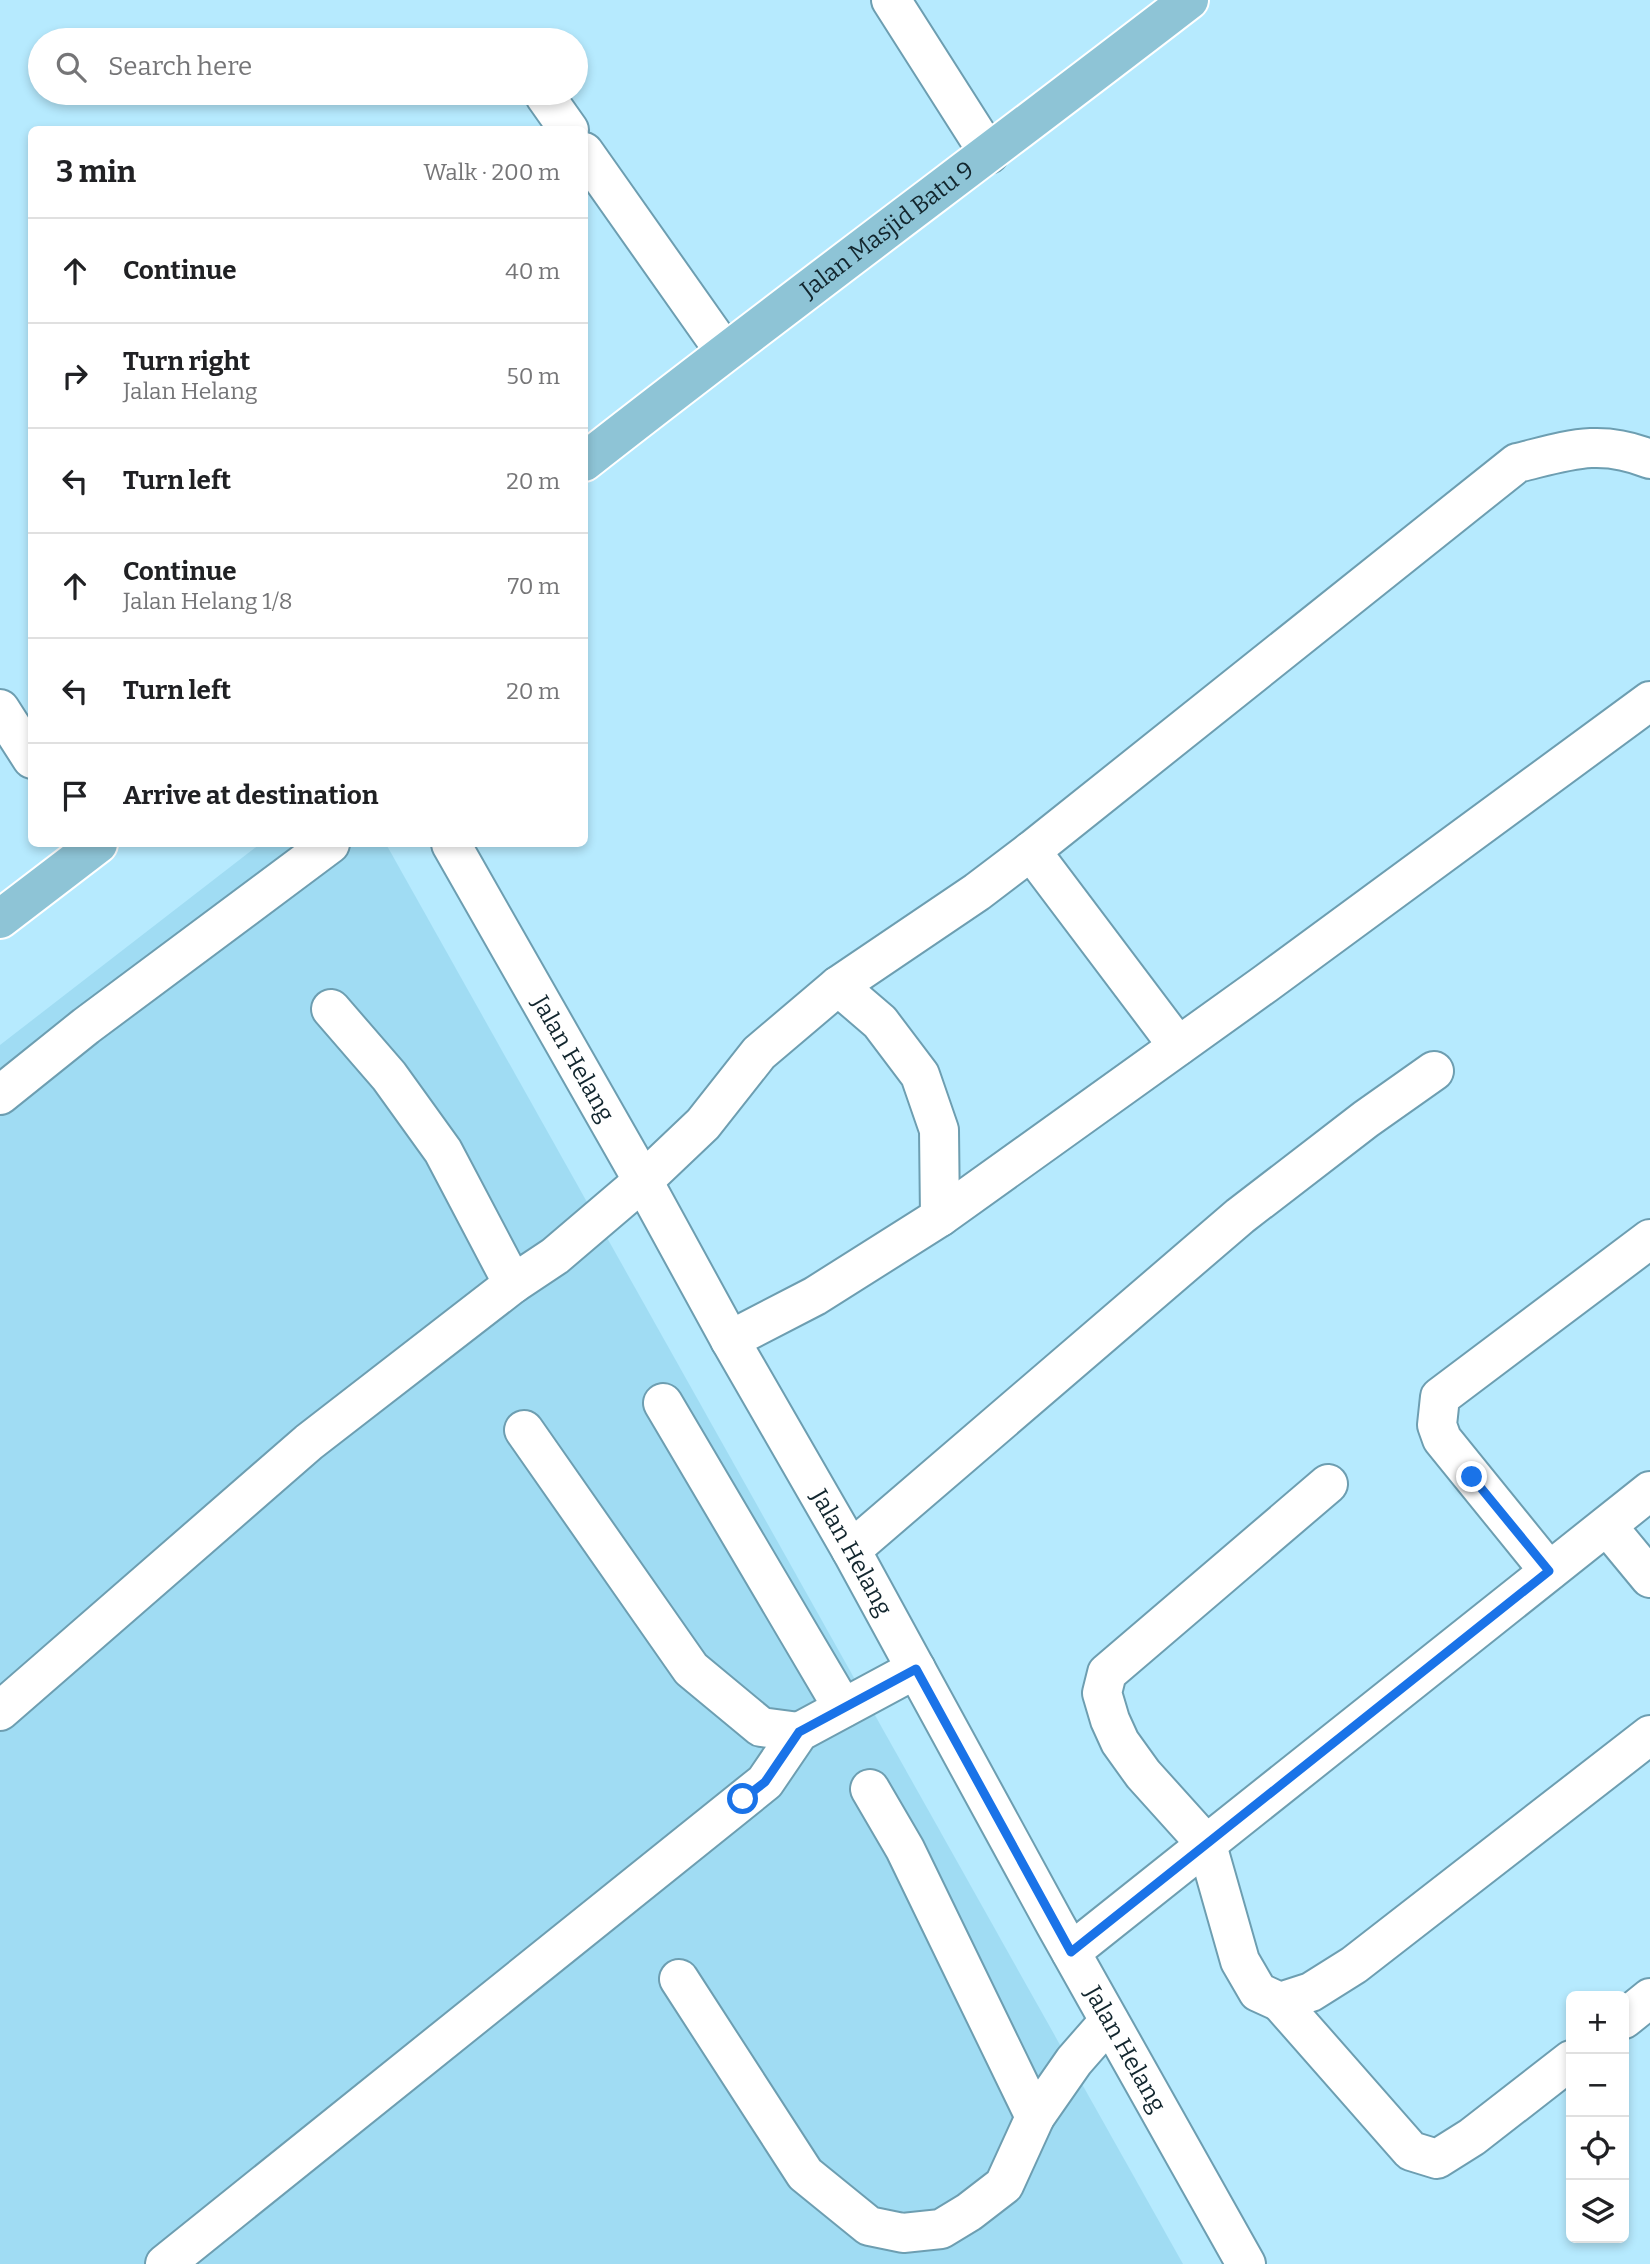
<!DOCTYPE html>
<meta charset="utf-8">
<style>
:root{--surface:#fff;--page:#f2f2f2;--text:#202124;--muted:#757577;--line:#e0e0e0}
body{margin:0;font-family:Bitter,serif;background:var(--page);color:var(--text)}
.controls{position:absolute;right:21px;bottom:21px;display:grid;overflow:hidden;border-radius:10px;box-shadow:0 4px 10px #0003}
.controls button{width:63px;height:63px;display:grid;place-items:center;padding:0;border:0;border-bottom:2px solid var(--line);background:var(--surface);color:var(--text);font:35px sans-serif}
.stop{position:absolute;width:21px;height:21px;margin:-16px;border:5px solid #1a73e8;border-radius:50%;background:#fff}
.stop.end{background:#1a73e8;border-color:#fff;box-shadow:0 2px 7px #0008}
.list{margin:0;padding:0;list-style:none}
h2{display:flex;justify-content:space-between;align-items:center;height:91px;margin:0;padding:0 28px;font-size:30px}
h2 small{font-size:23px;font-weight:400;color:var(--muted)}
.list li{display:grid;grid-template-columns:46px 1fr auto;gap:21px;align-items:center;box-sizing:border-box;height:105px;padding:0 28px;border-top:2px solid var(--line)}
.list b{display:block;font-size:26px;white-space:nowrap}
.list p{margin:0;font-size:23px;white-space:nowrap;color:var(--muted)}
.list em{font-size:23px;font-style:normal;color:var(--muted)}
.icon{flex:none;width:38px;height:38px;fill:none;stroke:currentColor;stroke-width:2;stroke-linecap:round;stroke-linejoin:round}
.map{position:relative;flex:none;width:1650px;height:2264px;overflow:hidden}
.search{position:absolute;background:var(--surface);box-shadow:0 4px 10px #0003;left:28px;top:28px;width:560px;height:77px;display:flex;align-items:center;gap:18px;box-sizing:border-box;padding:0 24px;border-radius:38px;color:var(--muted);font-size:26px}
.panel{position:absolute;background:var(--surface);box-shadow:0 4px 10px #0003;left:28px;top:126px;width:560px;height:721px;border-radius:10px}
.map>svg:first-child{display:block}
.built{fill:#a0dcf3}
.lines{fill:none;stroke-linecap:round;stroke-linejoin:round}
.minor-casing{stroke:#6d9eb1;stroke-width:42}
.major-casing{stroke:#fff;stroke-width:42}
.minor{stroke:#fff;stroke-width:38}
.major{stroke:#8ec4d6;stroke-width:38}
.route{stroke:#1a73e8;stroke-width:9}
.labels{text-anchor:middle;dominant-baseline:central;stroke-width:5;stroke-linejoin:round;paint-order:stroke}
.street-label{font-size:24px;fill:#12262e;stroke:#ddf2fa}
</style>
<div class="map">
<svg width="1650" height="2264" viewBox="0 0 1650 2264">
<rect width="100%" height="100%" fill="#b6eafe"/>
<!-- built -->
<path class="built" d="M260 844H386L1183 2264H0V1045Z"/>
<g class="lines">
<!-- minor casing -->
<g class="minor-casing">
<g id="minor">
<path d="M891 0 989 154"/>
<path d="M545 96 569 130"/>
<path d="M584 152 725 352"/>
<path d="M0 709 32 759"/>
<path id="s1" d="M451 844 643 1181 730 1340 851 1550 1055 1924 1246 2264"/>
<path d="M1031 851 1178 1046"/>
<path d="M838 986 880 1022 920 1075 939 1130 940 1217"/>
<path d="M331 1009 389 1076 443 1151 513 1284"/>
<path d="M0 1095 86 1026 330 844"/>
<path d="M730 1340 815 1296 940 1217 1265 984 1650 701"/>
<path d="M663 1403 843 1708"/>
<path d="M524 1430 691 1669 761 1727 799 1732"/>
<path d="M1328 1484 1107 1673 1102 1693 1110 1720 1120 1742 1143 1774 1207 1845 1240 1961 1258 1992 1280 2002 1311 1992 1354 1965 1650 1735"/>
<path d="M1607 1526 1650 1578"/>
<path d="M851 1550 1240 1216 1366 1119 1434 1071"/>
<path d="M1549 1571 1442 1439 1437 1425 1440 1397 1650 1239"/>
<path d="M0 1711 309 1442 513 1284 555 1256 643 1181 703 1124 759 1053 838 986 977 892 1031 851 1517 463C1567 451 1599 438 1650 459"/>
<path d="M870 1789 905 1849 1035 2117"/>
<path d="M1071 1952 1650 1491"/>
<path d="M679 1979 805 2174 869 2226 903 2233 941 2229 969 2212 1004 2185 1035 2117 1074 2061 1109 2021"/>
<path d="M1280 2002 1411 2151 1437 2159 1472 2137 1571 2060"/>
<path d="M1624 2019 1650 1998"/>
<path d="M165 2264 765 1782 799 1732 916 1669"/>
</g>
</g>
<!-- major casing -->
<g class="major-casing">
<g id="major">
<path id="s2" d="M584 462C784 305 988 155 1189 0"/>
<path d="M0 919 98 844"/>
</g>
</g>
<!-- minor -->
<use href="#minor" class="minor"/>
<!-- major -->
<use href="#major" class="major"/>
</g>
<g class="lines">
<!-- route -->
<path class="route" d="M743 1799 765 1782 799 1732 916 1669 1071 1952 1549 1571 1472 1477"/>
</g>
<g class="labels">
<!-- street labels -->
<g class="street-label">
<text stroke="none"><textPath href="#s2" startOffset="382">Jalan Masjid Batu 9</textPath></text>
<text stroke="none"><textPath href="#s1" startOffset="247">Jalan Helang</textPath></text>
<text stroke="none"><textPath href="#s1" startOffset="814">Jalan Helang</textPath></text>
<text stroke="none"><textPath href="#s1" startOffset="1381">Jalan Helang</textPath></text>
</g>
</g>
</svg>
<div class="controls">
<button>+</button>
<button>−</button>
<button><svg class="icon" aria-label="locate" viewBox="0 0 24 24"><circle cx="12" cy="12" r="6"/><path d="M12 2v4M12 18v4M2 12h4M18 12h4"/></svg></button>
<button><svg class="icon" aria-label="layers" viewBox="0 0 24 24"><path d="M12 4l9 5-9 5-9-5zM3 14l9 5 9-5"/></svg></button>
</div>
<div class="stop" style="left:743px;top:1799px"></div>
<div class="stop end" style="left:1472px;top:1477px"></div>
<div class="search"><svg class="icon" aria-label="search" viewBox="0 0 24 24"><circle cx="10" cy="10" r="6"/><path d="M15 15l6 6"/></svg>Search here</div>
<section class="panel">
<h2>3 min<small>Walk · 200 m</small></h2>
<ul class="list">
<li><svg class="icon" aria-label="ahead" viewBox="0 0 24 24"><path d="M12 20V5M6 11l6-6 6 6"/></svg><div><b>Continue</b></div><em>40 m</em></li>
<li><svg class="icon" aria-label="right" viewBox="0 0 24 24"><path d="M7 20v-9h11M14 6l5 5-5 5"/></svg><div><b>Turn right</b><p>Jalan Helang</p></div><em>50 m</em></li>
<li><svg class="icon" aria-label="left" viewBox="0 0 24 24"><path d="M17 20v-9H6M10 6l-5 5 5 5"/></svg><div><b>Turn left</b></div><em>20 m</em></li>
<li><svg class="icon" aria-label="ahead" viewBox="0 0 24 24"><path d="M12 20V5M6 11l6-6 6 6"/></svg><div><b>Continue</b><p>Jalan Helang 1/8</p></div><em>70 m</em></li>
<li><svg class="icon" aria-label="left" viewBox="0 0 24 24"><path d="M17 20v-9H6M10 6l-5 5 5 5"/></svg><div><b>Turn left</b></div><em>20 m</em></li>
<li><svg class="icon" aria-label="arrive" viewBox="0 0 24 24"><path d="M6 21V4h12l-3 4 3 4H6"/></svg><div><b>Arrive at destination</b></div></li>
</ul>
</section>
</div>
